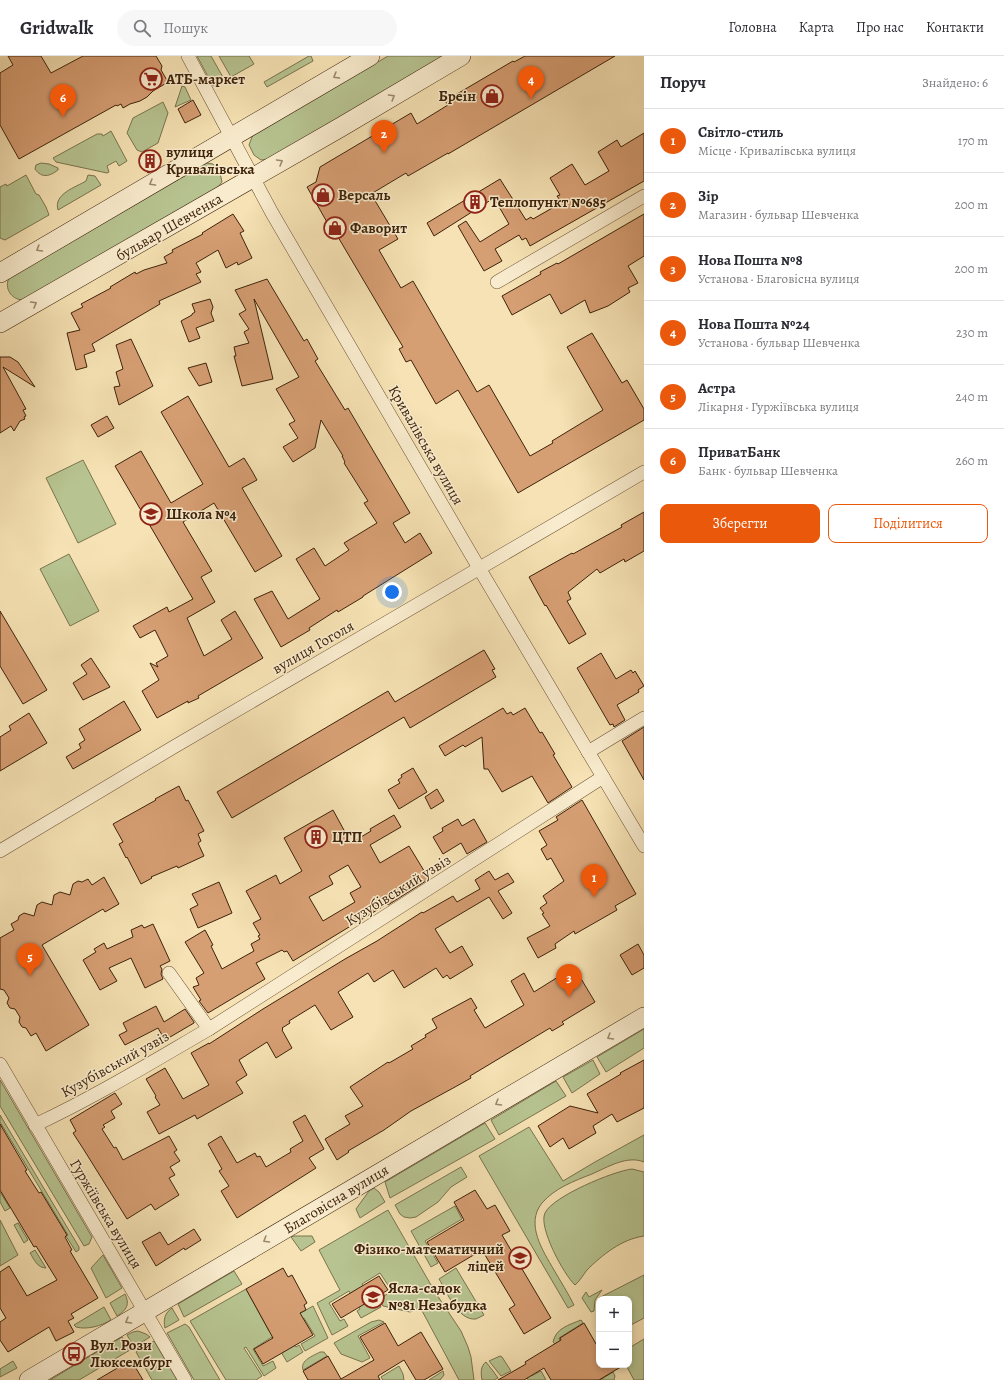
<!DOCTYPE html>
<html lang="uk">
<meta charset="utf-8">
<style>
:root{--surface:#fff;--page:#f7f7f7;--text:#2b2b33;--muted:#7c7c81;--line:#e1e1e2;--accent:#ea580c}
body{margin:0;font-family:Alegreya,serif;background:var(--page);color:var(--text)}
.controls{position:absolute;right:12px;bottom:12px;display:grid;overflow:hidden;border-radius:8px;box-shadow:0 2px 6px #0003}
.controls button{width:36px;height:36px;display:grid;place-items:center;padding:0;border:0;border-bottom:1px solid var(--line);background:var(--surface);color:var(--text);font:20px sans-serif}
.you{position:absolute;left:392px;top:536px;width:14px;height:14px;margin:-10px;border:3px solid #fff;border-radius:50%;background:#1a73e8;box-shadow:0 0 0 6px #1a73e833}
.badge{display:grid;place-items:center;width:26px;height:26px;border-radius:50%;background:var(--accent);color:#fff;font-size:13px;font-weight:700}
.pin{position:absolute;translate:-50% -33px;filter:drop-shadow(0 1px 2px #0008)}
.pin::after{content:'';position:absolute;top:21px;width:14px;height:12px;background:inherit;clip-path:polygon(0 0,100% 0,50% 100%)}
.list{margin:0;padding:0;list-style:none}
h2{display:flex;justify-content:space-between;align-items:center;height:52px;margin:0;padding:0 16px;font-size:17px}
h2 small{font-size:13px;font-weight:400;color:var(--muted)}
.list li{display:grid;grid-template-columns:26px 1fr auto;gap:12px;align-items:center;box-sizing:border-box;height:64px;padding:0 16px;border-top:1px solid var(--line)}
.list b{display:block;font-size:15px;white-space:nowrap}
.list p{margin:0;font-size:13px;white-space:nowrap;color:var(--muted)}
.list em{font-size:13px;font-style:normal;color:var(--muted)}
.actions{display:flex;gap:8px;padding:12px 16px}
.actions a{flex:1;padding:9px 0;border:1px solid var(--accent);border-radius:8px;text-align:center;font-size:14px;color:var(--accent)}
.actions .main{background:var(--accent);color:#fff}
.icon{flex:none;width:22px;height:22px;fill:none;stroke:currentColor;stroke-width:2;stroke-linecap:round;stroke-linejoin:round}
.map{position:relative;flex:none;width:644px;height:1324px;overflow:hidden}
header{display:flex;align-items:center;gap:24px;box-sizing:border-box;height:56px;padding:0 20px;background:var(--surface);border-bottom:1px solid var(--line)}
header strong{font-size:19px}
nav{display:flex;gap:22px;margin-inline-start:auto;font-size:14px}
.search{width:280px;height:36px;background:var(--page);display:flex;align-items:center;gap:10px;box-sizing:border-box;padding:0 14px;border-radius:22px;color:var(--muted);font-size:15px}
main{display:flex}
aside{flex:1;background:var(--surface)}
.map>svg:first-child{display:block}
.green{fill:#b7c491;stroke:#7a744e}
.building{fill:#d69e73;stroke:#3e230b;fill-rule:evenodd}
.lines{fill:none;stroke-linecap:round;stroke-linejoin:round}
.street-casing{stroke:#6c5335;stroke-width:14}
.secondary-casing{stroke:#3e230b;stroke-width:20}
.street{stroke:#f9ecce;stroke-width:13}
.secondary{stroke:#f9ecce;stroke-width:19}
.oneway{stroke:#9c886c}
.labels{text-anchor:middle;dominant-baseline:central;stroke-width:3;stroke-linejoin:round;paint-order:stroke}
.poi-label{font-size:15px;font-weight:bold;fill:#3e230b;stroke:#f9ecce;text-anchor:start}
.street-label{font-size:15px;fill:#3e230b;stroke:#f9ecce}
</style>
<header>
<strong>Gridwalk</strong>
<div class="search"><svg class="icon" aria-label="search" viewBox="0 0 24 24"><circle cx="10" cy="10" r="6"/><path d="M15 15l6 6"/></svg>Пошук</div>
<nav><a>Головна</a><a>Карта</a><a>Про нас</a><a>Контакти</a></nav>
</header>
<main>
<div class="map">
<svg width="644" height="1324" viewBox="0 0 644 1324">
<rect width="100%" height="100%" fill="#f6e2b4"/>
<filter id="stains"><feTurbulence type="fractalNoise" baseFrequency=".005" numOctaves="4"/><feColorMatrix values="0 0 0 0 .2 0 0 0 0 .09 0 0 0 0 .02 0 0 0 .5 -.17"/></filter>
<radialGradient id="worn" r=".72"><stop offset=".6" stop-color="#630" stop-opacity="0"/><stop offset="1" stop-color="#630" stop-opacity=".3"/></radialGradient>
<!-- green -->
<g class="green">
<path d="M197 0H211L224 23 213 30Z"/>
<path d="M219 0H249L254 8 231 21Z"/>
<path d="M309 0H311L313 5 267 31 264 26Z"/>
<path d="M388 0H444L269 103 261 104 254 99 249 89 252 81 255 78Z"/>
<path d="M182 30 185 31 191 44 175 51Z"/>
<path d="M163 46 168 57 158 87 142 96 137 94 127 77 133 62Z"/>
<path d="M111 75 127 105 119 110 116 105 107 110 109 116 107 117 56 106 53 102 97 78H102L103 80Z"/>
<path d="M41 107 49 108 58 112V114C50 120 42 123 35 113L36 109Z"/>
<path d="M207 107 213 108 220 117 222 126 217 132 22 244C11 243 4 232 9 222Z"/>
<path d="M26 119 36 138 39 139 46 151 49 159 5 184 0 182V131L6 128 7 130Z"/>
<path d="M88 119 95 120 101 129 58 154C53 138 76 131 86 125Z"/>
<path d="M83 404 116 468 78 487 46 422Z"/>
<path d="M69 498 99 555 70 570 40 513Z"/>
<path d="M644 973V992L606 1016 597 1001Z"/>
<path d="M593 1004 600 1018 572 1037 563 1021Z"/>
<path d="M0 1024 92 1181 89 1188 84 1190 0 1050Z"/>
<path d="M556 1025 566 1040 499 1079 491 1064Z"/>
<path d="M0 1059 79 1191V1194L76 1196 66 1180 68 1179 0 1066Z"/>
<path d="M485 1067 495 1083 390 1142 385 1126Z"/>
<path d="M529 1071 563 1125 595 1106 644 1079V1106C627 1099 608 1111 592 1118 574 1125 555 1132 542 1147 525 1168 543 1195 554 1214 561 1226 568 1237 574 1249L568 1252 479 1100Z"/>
<path d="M461 1111 467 1121 451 1131 438 1146 416 1161 410 1162 404 1161 400 1158 395 1149Z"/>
<path d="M632 1113 644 1116V1180C622 1183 602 1199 587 1214 583 1219 580 1225 575 1229 564 1219 538 1171 545 1157 553 1140 614 1115 632 1113Z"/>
<path d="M374 1132 379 1136 385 1146 360 1162 356 1153 369 1135Z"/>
<path d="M0 1136 10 1152 5 1155 0 1146Z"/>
<path d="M455 1150 462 1163 425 1185 438 1207 431 1211 411 1175Z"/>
<path d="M388 1154 435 1236 461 1275 468 1291 471 1301 474 1324H459L420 1251 410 1256 383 1250 379 1243 392 1235 380 1217 362 1228 373 1246 377 1244 381 1251 361 1262 357 1255 360 1253 349 1235 329 1247 340 1265 344 1263 348 1270 332 1279 317 1247 340 1234 319 1194Z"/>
<path d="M0 1164 18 1199 0 1210Z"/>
<path d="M18 1167 28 1184 24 1187 14 1169Z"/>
<path d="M294 1180H312L315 1186 301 1195 291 1181Z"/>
<path d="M35 1194 46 1212C37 1212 34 1203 30 1197Z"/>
<path d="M103 1199 122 1232 106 1242 91 1212Z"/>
<path d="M456 1212 484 1259 476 1263C458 1265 447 1236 439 1223Z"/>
<path d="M234 1215 242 1228 184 1261 178 1248Z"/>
<path d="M644 1219V1262L629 1270V1243H600L599 1242Z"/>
<path d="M246 1233 269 1275 313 1250 328 1282 305 1295 301 1288 315 1280 304 1262 285 1273 296 1291 299 1289 303 1296 287 1306 272 1281 253 1293 263 1310 273 1305 276 1312 264 1320 246 1291 244 1292 262 1320 256 1324H226L190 1265Z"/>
<path d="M602 1234 595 1244 594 1255 591 1256 582 1242 586 1236 589 1241Z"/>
<path d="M125 1238C130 1248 127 1254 117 1260L110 1247Z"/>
<path d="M104 1251 111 1264C101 1270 87 1274 76 1271L74 1269Z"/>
<path d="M172 1252 179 1264 165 1272C163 1263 165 1257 172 1252Z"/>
<path d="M379 1264 384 1266 358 1280 370 1302 362 1306 341 1298 334 1287 371 1266Z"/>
<path d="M581 1264 583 1267 559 1282 560 1285 555 1288 553 1286C556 1272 569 1269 581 1264Z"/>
<path d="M185 1268 189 1271 220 1324H194L167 1277Z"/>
<path d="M138 1275 146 1278 150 1281 134 1291 127 1279 133 1276Z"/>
<path d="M122 1281 130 1294 79 1324H50Z"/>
<path d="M644 1283V1324H634L626 1309H629V1292Z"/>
<path d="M154 1285 177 1324H152L136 1296Z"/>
<path d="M320 1296H324L327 1300 303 1314C300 1304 313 1300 320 1296Z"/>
<path d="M500 1300 502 1301 511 1315 501 1320 489 1305Z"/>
<path d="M13 1305 17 1312 0 1321V1313Z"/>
<path d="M486 1306 493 1315 498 1322 494 1324H482C481 1318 480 1310 486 1306Z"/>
<path d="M399 1310 403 1318 404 1324H383L381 1321Z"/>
<path d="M528 1314 531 1320 541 1315 546 1324H528L525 1317Z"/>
<path d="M443 1315 444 1319 440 1324H429Z"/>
<path d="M613 1316 615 1320 614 1324H600Z"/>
</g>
<!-- building -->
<g class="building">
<path d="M8 0H41L51 17 83 0H156L162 10 161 14 168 26 153 35 147 41 140 45 130 48 123 52 121 48 117 50 116 49 19 103 0 69V17L13 9Z"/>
<path d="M525 0H615L448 98V97L408 120 406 117 371 138 398 183 379 194 401 232 413 225 477 336 489 329 530 400 553 387 552 385 603 354 567 291 592 277 622 327 627 324 644 353V364L518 437 458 334 436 348 411 304 406 306 399 293 403 291 338 181 336 182 307 131 316 126 320 111 411 57 417 68 448 49 445 45 513 5 514 6Z"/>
<path d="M193 44 201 59 185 67 178 53Z"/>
<path d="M644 77V125L530 190 526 182 522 184 519 179 495 193 502 205 484 215 458 170 466 165 480 186 509 168 494 142 434 180 427 167 500 123 526 164 531 161 533 163 554 151 552 147 559 143 557 140 560 139 550 122 572 108 585 129 609 115 598 96 617 84 621 91Z"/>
<path d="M153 100 159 111 148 117 141 106Z"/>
<path d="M233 158 244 175 240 177 252 202 238 209 237 206 226 212 218 194 196 207 201 216 196 218 201 226 159 245 160 248 92 288 95 295 84 299 87 311 76 314 67 277 80 274 71 257 83 251 81 248 111 232 110 231 135 216 136 218 144 214 167 207 164 201 173 196 172 194 203 178 202 177Z"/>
<path d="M644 158V200L628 210 638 227 628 232 630 236 608 250 590 257 585 244 561 258 550 238 512 259 502 240 541 218 540 216 557 207 558 208Z"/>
<path d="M267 223 304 285 307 283 318 303 315 305 345 354 348 352 410 457 393 467 405 487 420 477 432 497 363 540V541L338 556 337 554 309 572 310 574 281 591 254 543 272 535 288 563 320 543 296 503 314 492 325 510 349 494 344 487 377 467 364 447 368 445 344 407 345 406 342 400H343L321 364 315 392 293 406 283 391 298 382 289 368 295 365 276 333 299 321 254 243 273 323 242 330 234 300H236L234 291 249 287 244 276 249 273 239 258 246 254 235 234Z"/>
<path d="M210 243 213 251 211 257 214 265 196 272 200 282 189 286 181 265 192 259V258L195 256 192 248Z"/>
<path d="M131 283 153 330 119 349 114 331 120 330 116 316 123 313 116 289Z"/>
<path d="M0 301H10L18 306 35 331 3 311 26 353 23 354 26 360 24 361 25 363 20 365 14 375 11 370 0 377Z"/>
<path d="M206 307 212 326 199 330 188 312Z"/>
<path d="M188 340 229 411 244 402 252 415 257 424 242 432 282 500 255 516 214 447 183 466 212 515 201 521 215 546 187 562 204 600 232 583 221 564 235 555 263 602 198 640 199 642 188 647V645L157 662 142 635 159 624 150 607 158 611 156 607 168 600 155 574 140 582 133 570 167 551 169 556 193 543 115 410 141 395 171 447 203 428 161 356Z"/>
<path d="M107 360 114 372 98 381 91 369Z"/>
<path d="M644 456V495L625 506 624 503 600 517 597 513 568 536 571 543 567 545 586 578 569 588 546 549 545 550 529 521 572 497 573 498 622 471 621 469Z"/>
<path d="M0 555 47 634 23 648 0 610Z"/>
<path d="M484 594 495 613 492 614 496 621 410 672 404 661 232 762 217 736 388 635 395 646Z"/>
<path d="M601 597 616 623 631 614 633 617 635 615 644 630 638 634 639 636 617 649 625 664 614 671 613 668 610 669 577 612Z"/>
<path d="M91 602 110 631 83 644 73 627 87 618 81 609Z"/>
<path d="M124 645 141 674 73 713 66 701 81 692 79 688 85 684 79 673Z"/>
<path d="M503 652 507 658 511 656 513 659 525 652 540 677 542 676 555 698 553 699 572 731 548 747 532 720 502 736 488 713H484L482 681 465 691 463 689 445 700 439 690Z"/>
<path d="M29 657 47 687 0 715V681L11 674 9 670Z"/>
<path d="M644 671V724L622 685Z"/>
<path d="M413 712 427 736 399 753 388 734 400 727 398 724 402 721 401 719Z"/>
<path d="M179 730 186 745 188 744 204 775 198 778 201 785 198 787 204 800 178 812 177 810 151 821 152 822 141 828 127 801 126 802 119 788 123 786 113 768 156 744 155 743Z"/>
<path d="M437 733 444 745 431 753 425 741Z"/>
<path d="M582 744 636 838 615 850 617 854 575 878 574 875 555 888 556 892 538 902 527 882 550 870 542 858 544 857 540 852 547 847 543 840 564 825 551 802 547 804 541 793 547 789 539 775 558 764 556 761Z"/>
<path d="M333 754 351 787 371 775 370 773 394 759 401 771 370 789 380 807 409 790 429 823 388 849 387 848 293 905 287 895 284 896 282 894 256 907 265 923 208 957 199 945 201 944 193 931 199 929 196 922 204 917 185 886 205 874 213 889 211 890 222 913 254 895 251 888 260 883 258 880 260 879 253 867 261 863 246 835 276 819 280 828 302 815 284 782ZM348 809 361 831 350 837 355 846 323 865 309 841 333 828 329 820Z"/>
<path d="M458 763 462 770 474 763 487 786 467 798 461 787 443 798 433 781 443 775 442 772Z"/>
<path d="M489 815 495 824 508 817 514 826 498 835 512 857 503 863 489 841 435 873 450 897 462 890 473 909 450 923 447 919 443 922 436 912 404 932 393 914 374 926 368 917 338 936 353 961 331 974 315 949 289 965 290 967 282 972 283 973 282 974 292 992 276 1002 267 986 239 1004 247 1019 236 1026 243 1037 197 1063 195 1059 159 1078 147 1056 160 1049 155 1041 156 1040 146 1023 165 1012 183 1043 209 1029 191 997 209 987V988L263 953 345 903 377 885 422 856 423 857 453 840 457 846 480 833 475 824Z"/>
<path d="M104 821 119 848 105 856 103 853 42 889 89 969 46 995 36 977 31 980 26 972 22 971 19 966 20 961 15 953 10 952 7 947 9 942 4 934 0 933V882L14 874 11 868 18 864 19 860 24 857 34 860 37 849 42 846 52 849 54 839 60 836 70 839 73 828 78 825 82 826 88 823 92 829Z"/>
<path d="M219 826 232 857 198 872 190 853 198 849 192 838Z"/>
<path d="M153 868 170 905 160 910 162 913 161 918 163 923 145 932 131 902 109 912 117 925 100 934 83 904 96 896 94 893 104 887 107 893 133 881 131 874 142 869 144 872Z"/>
<path d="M638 888 644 899V912L632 919 620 899Z"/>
<path d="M574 911 595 946 562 966 564 968 552 975 550 972 470 1020 471 1022 455 1031 411 1055 384 1074 348 1095 349 1096 337 1104 325 1083 350 1068 345 1060 363 1050 350 1031 388 1006 389 1007 413 993 411 990 426 981 425 979 437 972 432 963 471 942 477 952 474 954 485 972 524 949 511 925 524 917 534 936Z"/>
<path d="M156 950 164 966 185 953 194 966V967L165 984 158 972 125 989 119 979 127 975 123 967Z"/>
<path d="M644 1004V1052L617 1066 612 1058 593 1070 596 1077 569 1093 563 1082 550 1091 538 1070 570 1050 598 1057 587 1038 621 1018 620 1017Z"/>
<path d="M115 1037 122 1048 111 1055 115 1062 103 1069 105 1071 102 1073 114 1092 116 1091 123 1104 169 1080 177 1094 174 1096 180 1105 170 1111 175 1119 169 1122 179 1139 155 1154 151 1148 127 1163 84 1094 73 1077 76 1075 70 1064Z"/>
<path d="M305 1059 324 1093 309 1102 316 1112 237 1162 221 1135 229 1130 219 1115 222 1113 208 1088 221 1080 237 1107 255 1097 257 1101 260 1100 266 1111 291 1096 290 1093 303 1085 293 1066Z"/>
<path d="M0 1068 27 1114 25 1115 39 1137 41 1136 67 1179 65 1181 72 1194 70 1195 98 1242 71 1258 74 1262 68 1265 74 1276 56 1285 49 1271 8 1296 0 1284V1266L6 1262 0 1252V1216L9 1210 27 1240 57 1224 36 1190 34 1191 0 1134Z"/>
<path d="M475 1134 487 1153 495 1149 510 1175 502 1179 551 1262 524 1278 509 1253 515 1249 482 1194 445 1216 427 1186 464 1164 454 1146Z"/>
<path d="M194 1173 201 1184 185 1194 184 1192 156 1210 142 1186 160 1176 168 1189Z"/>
<path d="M283 1212 288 1221 292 1219 307 1247 304 1249 306 1254 300 1257 313 1279 263 1308 254 1293 273 1282 246 1233Z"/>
<path d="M379 1220 388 1234 341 1262 332 1248Z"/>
<path d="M385 1267 398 1290 421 1276 443 1313 424 1324H416L404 1304 378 1320 380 1324H308L303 1315 328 1300 341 1323 374 1304 360 1281Z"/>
<path d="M584 1267 599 1293V1309H624L599 1324H551L544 1312 524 1324H498L526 1308 525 1306 561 1284 560 1282Z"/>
<path d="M131 1304 143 1324H97Z"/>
</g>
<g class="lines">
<!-- street casing -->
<g class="street-casing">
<g id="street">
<path d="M188 0 272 157 479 512 644 790"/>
<path d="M497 226 644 140"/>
<path d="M588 696 644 662"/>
<path d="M0 795 172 692 644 416"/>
<path d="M169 917 209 973"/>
<path d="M0 1008 185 1324"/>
<path d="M35 1069C95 1041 152 1006 209 973L603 721"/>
</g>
</g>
<!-- secondary casing -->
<g class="secondary-casing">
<g id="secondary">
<path d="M0 217 370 0"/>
<path d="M0 267 341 71 461 0"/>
<path d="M29 1324 644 961"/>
</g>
</g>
<!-- street -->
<use href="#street" class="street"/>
<!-- secondary -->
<use href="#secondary" class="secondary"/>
</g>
<!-- one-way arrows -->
<defs><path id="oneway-chevron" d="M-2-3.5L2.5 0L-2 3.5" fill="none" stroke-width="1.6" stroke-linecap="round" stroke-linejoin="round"/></defs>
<g class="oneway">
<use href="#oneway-chevron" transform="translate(336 20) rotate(150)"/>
<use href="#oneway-chevron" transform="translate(392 41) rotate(-31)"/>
<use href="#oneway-chevron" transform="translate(280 106) rotate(-30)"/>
<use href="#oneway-chevron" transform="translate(152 127) rotate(150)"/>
<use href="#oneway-chevron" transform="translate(39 193) rotate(149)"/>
<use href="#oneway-chevron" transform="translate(34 248) rotate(-30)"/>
<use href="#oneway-chevron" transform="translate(610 981) rotate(149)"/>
<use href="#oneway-chevron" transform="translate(498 1047) rotate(149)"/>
<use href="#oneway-chevron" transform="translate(266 1184) rotate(149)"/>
<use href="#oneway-chevron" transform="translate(128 1265) rotate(150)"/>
</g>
<!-- icons -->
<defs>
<g id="supermarket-ring" transform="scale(1.15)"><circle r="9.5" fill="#f9ecce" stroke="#8f2418" stroke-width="1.5"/><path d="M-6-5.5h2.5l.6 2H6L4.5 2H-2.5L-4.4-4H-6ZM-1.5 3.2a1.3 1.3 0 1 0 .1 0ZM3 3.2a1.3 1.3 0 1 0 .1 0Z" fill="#8f2418"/></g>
<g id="shop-ring" transform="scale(1.15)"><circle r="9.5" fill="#f9ecce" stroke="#8f2418" stroke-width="1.5"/><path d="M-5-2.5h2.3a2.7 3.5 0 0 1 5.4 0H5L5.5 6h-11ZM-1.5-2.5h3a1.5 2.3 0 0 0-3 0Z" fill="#8f2418"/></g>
<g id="building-ring" transform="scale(1.15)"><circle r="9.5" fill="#f9ecce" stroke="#8f2418" stroke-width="1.5"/><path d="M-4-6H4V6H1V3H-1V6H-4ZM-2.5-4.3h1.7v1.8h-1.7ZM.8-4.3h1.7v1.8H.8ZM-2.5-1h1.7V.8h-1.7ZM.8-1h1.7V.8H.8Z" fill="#8f2418"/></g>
<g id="school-ring" transform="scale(1.15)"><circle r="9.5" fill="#f9ecce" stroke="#8f2418" stroke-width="1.5"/><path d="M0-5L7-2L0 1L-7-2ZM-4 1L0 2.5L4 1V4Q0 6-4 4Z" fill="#8f2418"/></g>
<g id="bus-ring" transform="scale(1.15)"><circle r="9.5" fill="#f9ecce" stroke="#8f2418" stroke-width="1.5"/><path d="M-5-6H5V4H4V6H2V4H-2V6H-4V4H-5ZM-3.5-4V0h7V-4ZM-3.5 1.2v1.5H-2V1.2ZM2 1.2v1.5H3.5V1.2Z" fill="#8f2418"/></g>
</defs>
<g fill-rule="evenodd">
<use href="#supermarket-ring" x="151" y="23"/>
<use href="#shop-ring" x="492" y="40"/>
<use href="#building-ring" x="150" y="105"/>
<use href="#shop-ring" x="323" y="139"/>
<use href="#building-ring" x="475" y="146"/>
<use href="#shop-ring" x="335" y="172"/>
<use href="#school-ring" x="151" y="458"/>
<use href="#building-ring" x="316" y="781"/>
<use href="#school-ring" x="520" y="1202"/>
<use href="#school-ring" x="373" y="1241"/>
<use href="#bus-ring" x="74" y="1298"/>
</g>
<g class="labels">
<!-- poi labels -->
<g class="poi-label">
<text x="166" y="23">АТБ-маркет</text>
<text x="476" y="40" text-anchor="end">Бреін</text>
<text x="166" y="96">вулиця<tspan x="166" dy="17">Кривалівська</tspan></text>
<text x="338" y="139">Версаль</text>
<text x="490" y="146">Теплопункт №685</text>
<text x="350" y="172">Фаворит</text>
<text x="166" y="458">Школа №4</text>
<text x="332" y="781">ЦТП</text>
<text x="504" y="1193" text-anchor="end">Фізико-математичний<tspan x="504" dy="17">ліцей</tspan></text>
<text x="388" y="1232">Ясла-садок<tspan x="388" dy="17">№81 Незабудка</tspan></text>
<text x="90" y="1289">Вул. Рози<tspan x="90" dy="17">Люксембург</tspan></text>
</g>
<!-- street labels -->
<g class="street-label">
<text transform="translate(169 171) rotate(-30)">бульвар Шевченка</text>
<text transform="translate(426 389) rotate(60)">Кривалівська вулиця</text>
<text transform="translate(313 591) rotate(-30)">вулиця Гоголя</text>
<text transform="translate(398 834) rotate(-32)">Кузубівський узвіз</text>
<text transform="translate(115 1008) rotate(-29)">Кузубівський узвіз</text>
<text transform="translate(336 1143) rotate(-31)">Благовісна вулиця</text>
<text transform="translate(106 1158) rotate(59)">Гуржіївська вулиця</text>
</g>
</g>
<rect width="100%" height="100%" filter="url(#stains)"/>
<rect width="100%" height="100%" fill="url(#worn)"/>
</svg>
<div class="controls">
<button>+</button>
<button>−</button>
</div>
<div class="you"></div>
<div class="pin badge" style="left:594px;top:841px">1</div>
<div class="pin badge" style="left:384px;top:97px">2</div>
<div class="pin badge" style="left:569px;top:941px">3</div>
<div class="pin badge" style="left:531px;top:43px">4</div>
<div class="pin badge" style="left:30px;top:920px">5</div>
<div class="pin badge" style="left:63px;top:61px">6</div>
</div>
<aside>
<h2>Поруч<small>Знайдено: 6</small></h2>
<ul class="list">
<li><span class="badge">1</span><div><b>Світло-стиль</b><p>Місце · Кривалівська вулиця</p></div><em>170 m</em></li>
<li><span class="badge">2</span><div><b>Зір</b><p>Магазин · бульвар Шевченка</p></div><em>200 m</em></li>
<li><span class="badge">3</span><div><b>Нова Пошта №8</b><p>Установа · Благовісна вулиця</p></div><em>200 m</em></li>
<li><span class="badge">4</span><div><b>Нова Пошта №24</b><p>Установа · бульвар Шевченка</p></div><em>230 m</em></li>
<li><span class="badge">5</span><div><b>Астра</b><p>Лікарня · Гуржіївська вулиця</p></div><em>240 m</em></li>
<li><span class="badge">6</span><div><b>ПриватБанк</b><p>Банк · бульвар Шевченка</p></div><em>260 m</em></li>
</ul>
<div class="actions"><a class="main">Зберегти</a><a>Поділитися</a></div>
</aside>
</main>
